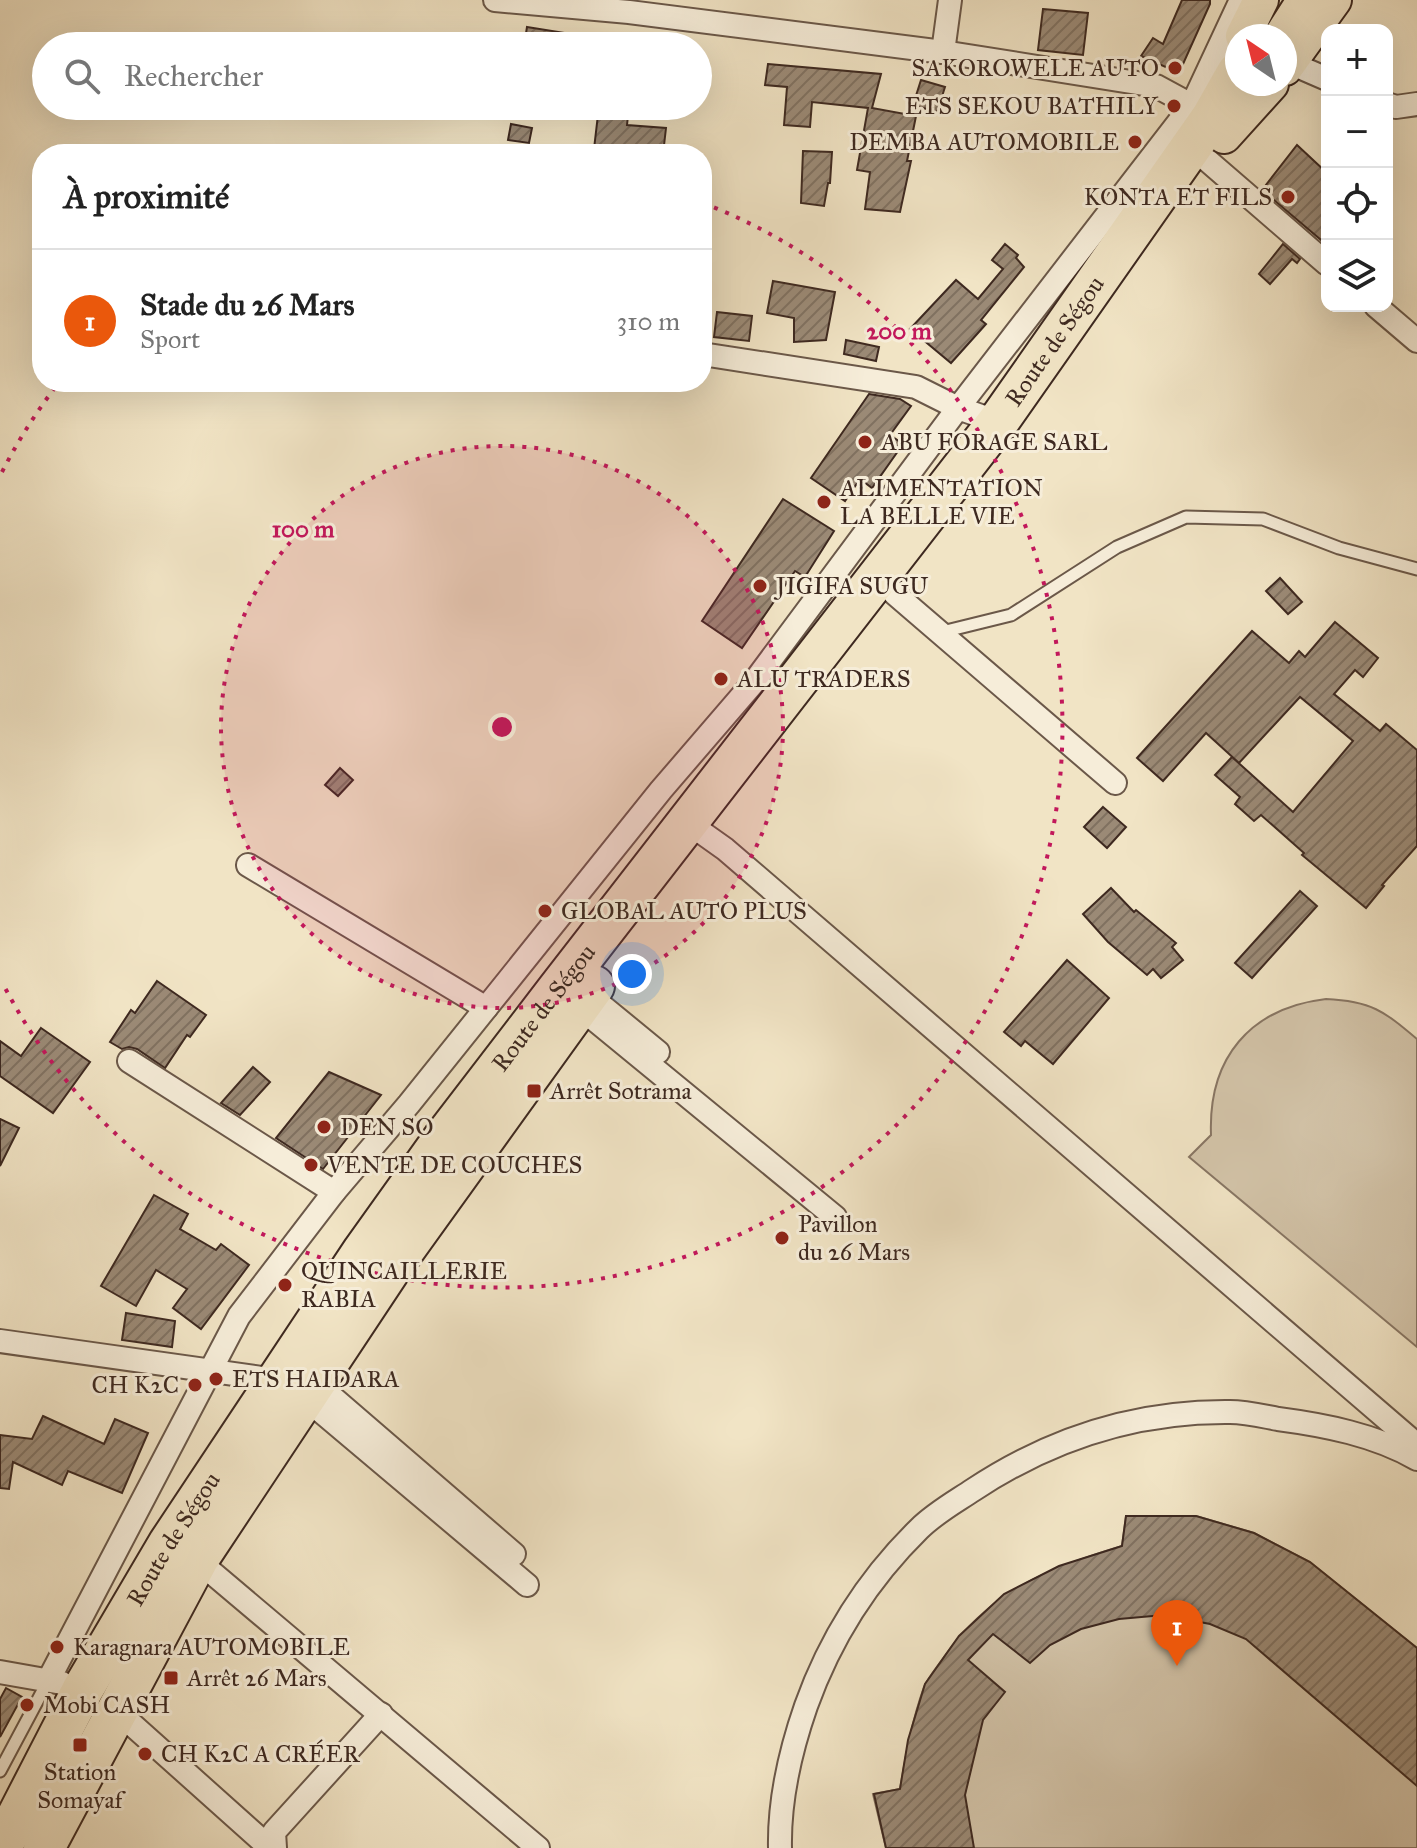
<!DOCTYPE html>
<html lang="fr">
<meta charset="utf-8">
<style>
:root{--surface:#fff;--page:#f2f2f2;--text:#222;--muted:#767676;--line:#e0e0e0;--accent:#ea580c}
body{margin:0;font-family:"IM FELL Great Primer",serif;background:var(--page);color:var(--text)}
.controls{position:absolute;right:24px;top:24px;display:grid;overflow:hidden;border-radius:16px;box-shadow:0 8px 32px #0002}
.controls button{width:72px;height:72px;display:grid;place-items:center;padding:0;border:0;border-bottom:2px solid var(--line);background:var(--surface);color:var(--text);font:40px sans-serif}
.compass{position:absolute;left:1225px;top:24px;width:72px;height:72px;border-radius:50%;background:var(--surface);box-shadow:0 8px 32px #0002;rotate:325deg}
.you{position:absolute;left:632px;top:974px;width:28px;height:28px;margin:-20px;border:6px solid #fff;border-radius:50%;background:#1a73e8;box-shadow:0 0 0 12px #1a73e833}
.badge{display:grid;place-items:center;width:52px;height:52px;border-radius:50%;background:var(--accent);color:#fff;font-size:26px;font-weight:700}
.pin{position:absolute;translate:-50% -66px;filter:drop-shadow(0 2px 4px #0008)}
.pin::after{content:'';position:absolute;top:42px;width:28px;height:24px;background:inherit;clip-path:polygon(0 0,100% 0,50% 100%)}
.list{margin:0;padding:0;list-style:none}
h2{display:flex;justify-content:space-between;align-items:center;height:104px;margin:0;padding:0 32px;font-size:34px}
h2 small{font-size:26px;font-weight:400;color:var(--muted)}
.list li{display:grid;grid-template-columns:52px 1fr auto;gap:24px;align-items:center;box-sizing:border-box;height:144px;padding:0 32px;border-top:2px solid var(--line)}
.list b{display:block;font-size:30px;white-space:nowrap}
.list p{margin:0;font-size:26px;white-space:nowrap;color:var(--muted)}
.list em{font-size:26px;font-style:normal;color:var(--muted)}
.icon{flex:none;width:44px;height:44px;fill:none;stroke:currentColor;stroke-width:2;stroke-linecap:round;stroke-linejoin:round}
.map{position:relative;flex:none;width:1417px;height:1848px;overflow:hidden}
.search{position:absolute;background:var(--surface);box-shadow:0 8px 32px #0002;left:32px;top:32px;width:680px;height:88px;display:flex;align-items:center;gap:20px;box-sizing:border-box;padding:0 28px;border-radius:44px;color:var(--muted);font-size:30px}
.panel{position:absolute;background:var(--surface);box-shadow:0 8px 32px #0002;left:32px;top:144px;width:680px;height:248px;border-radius:32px}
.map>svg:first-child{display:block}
.green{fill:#d3c4a9;stroke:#887664;stroke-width:2}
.building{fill:url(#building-hatch);stroke:#3e2920;stroke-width:2}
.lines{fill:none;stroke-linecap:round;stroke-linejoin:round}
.lane-casing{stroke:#6b5849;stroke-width:15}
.street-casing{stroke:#6b5849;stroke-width:26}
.primary-casing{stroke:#3e2920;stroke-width:38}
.highway-casing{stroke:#3e2920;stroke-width:44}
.lane{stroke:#f6edd9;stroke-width:11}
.street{stroke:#f6edd9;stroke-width:22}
.primary{stroke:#f1e4c5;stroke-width:34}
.highway{stroke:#f1e4c5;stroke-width:40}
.ring{fill:none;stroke:#c2185b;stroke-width:4;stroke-dasharray:4 8}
.poi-dot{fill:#8f2418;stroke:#f6edd9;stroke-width:3}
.labels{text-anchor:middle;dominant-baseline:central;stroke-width:6;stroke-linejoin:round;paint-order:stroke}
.poi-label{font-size:24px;fill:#3e2920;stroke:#f6edd9;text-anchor:start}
.street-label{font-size:24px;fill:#3e2920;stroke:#f6edd9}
.centre{fill:#c2185b;stroke:#f6edd9;stroke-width:4}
.ring-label{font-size:24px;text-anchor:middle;font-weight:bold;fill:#c2185b;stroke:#f6edd9;stroke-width:6;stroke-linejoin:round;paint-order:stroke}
</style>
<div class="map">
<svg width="1417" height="1848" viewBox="0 0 1417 1848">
<defs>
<pattern id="building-hatch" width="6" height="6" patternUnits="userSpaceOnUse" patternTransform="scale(2)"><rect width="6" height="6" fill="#9b8a76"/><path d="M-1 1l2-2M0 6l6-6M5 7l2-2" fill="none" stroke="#807160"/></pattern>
</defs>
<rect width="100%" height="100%" fill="#f1e4c5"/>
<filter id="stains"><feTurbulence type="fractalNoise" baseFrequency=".0025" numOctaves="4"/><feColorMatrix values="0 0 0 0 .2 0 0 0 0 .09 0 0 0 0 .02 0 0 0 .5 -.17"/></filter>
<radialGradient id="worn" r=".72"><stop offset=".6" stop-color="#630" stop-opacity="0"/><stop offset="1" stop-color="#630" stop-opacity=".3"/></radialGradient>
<!-- green -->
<g class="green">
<path d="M1326 999C1371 1001 1384 1011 1417 1039V1347L1189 1157 1211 1135C1208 1058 1250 1008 1326 999Z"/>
<path d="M1126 1516H1196L1254 1533 1310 1562 1417 1648V1848H886L873 1794 900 1789C906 1754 912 1720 924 1687 929 1676 938 1666 944 1657 991 1590 1047 1569 1122 1546Z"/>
</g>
<!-- building -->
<g class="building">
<path d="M1182 0H1210V4L1179 73 1141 56 1153 38 1163 44Z"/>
<path d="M1043 9 1088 13 1083 55 1038 50Z"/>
<path d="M527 27 565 33 563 46H524Z"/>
<path d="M768 64 881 74 872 108 916 116 907 161H911L900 212 865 209 870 172 857 170 868 108 812 102 810 127 784 125 787 87 765 85Z"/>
<path d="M921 80 945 87 937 112 913 105Z"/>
<path d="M599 106H629L627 125 666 128 663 154 594 149Z"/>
<path d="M511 124 532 128 529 143 508 140Z"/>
<path d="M1297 145 1327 173V245L1262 190Z"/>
<path d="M803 151 832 152 830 183H828L824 206 801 203Z"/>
<path d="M1005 244 1018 255 1016 258 1024 267 981 320 986 324 951 363 910 329 956 280 978 299 1003 269 992 260Z"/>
<path d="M1283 244 1300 259 1297 263 1292 259 1270 284 1259 274Z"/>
<path d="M773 281 835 292 826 340 794 342V318L767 313Z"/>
<path d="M717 312 752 316 749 341 714 337Z"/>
<path d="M846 340 879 347 876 361 844 354Z"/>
<path d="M869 394 900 399 911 406 890 435 903 444 872 488 860 479 845 501 811 478Z"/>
<path d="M783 499 834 531 805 577 795 571 742 648 702 621Z"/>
<path d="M1280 578 1302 602 1288 614 1266 591Z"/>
<path d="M1335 622 1378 658 1363 677 1355 670 1334 694 1380 731 1386 724 1417 750V846L1382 885 1384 886 1366 908 1302 855 1304 853 1261 815 1254 821 1235 804 1240 797 1215 775 1232 757 1293 812 1353 741 1300 697 1239 763 1206 733 1163 781 1137 758 1252 631 1289 663 1299 651 1305 657Z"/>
<path d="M340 768 353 780 338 796 325 785Z"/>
<path d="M1103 807 1126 827 1107 848 1084 827Z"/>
<path d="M1111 888 1134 912 1136 910 1176 943 1172 947 1183 960 1161 978 1153 969 1147 975 1108 942 1083 914Z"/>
<path d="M1300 891 1317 906 1252 978 1235 963Z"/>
<path d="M1067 960 1109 998 1053 1064 1025 1041 1021 1046 1004 1032Z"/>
<path d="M157 981 206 1015 190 1037 187 1035 165 1068 137 1049 129 1047 122 1049 110 1042 131 1010 135 1013Z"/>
<path d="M41 1028 90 1062 53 1113 0 1076V1041L21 1056Z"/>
<path d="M253 1067 270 1082 240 1115 221 1103Z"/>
<path d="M329 1072 381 1095 323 1169 276 1138Z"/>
<path d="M0 1119 19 1128 0 1166Z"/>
<path d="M154 1195 188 1214 180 1229 216 1250 221 1244 249 1265 201 1329 173 1308 187 1289 156 1270 136 1306 101 1286Z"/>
<path d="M126 1313 175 1321 172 1347 122 1340Z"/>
<path d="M43 1416 104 1444 115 1419 148 1433 122 1493 68 1471 62 1485 13 1462 9 1489 0 1488V1435L32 1439Z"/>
<path d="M1126 1516H1196L1254 1533 1310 1562 1417 1648V1786L1246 1639 1210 1624 1164 1615 1119 1619 1081 1629 1050 1645 1030 1663 993 1634 968 1660 1005 1692 983 1720 965 1795 974 1848H886L874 1794 900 1789 908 1740 925 1684 959 1636 1004 1594 1059 1566 1122 1546Z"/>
<path d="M6 1688 22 1697 0 1737V1699Z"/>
</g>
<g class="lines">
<!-- lane casing -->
<g class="lane-casing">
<g id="lane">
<path d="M942 632 1011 615 1117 547 1186 517 1263 519 1339 548 1417 569"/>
<path d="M0 1771 49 1679"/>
</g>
</g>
<!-- street casing -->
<g class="street-casing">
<g id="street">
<path d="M495 0 629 12 943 52 1156 86 1204 112"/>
<path d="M943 52 950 0"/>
<path d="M1290 63 1327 79"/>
<path d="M1387 104 1396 107 1417 104"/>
<path d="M1208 161 1327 264"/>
<path d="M1376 306 1417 341"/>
<path d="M702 354 916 387 958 408 998 422"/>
<path d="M895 594 1115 783"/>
<path d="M687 822 725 849 1417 1445"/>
<path d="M248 865 486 1008"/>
<path d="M580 988 658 1052"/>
<path d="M573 1002 835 1217"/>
<path d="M129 1061 334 1192"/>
<path d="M0 1341 276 1380 304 1397 527 1585"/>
<path d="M310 1378 514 1554"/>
<path d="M191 1555 538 1848"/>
<path d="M0 1672 62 1683"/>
<path d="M49 1679 239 1316 334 1192 409 1104 661 790 754 682 958 408 1192 105 1241 0"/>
<path d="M118 1712 270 1848"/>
<path d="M275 1848 274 1832 381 1714"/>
<path d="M780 1848C779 1799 790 1752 806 1706 830 1639 868 1579 919 1529 935 1513 955 1502 973 1490 1050 1439 1137 1411 1230 1412 1246 1412 1262 1416 1278 1419 1324 1425 1376 1435 1417 1459"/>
</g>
</g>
<!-- primary casing -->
<g class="primary-casing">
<g id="primary">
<path d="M1243 36 1261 0"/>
<path d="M1285 68 1334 0"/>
<path d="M1224 136 1271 84"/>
</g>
</g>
<!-- highway casing -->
<g class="highway-casing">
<g id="highway">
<path d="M1285 36 1308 0"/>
<path id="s1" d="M1 1848 83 1689 169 1543 363 1251 443 1139 558 989 998 422 1212 117 1237 73"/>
<path d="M44 1848 198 1559 389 1271 594 986"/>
</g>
</g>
<!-- lane -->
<use href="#lane" class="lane"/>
<!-- street -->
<use href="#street" class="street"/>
<!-- primary -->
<use href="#primary" class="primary"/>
<!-- highway -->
<use href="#highway" class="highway"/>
</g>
<!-- distance rings -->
<circle cx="502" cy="727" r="281" fill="#c2185b" fill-opacity=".12"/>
<g class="ring">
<circle cx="502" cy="727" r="281"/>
<path d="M2 472A561 561 0 0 1 57 385M703 203A561 561 0 1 1 2 982"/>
</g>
<!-- markers -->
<g class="poi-dot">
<circle cx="1175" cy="68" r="8"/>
<circle cx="1174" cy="106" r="8"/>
<circle cx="1135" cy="142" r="8"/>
<circle cx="1288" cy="197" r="8"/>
<circle cx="865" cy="442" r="8"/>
<circle cx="824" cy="502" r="8"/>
<circle cx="760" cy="586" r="8"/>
<circle cx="721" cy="679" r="8"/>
<circle cx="545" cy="911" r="8"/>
<rect x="526" y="1083" width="16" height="16" rx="4"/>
<circle cx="324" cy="1127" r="8"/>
<circle cx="311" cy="1165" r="8"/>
<circle cx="782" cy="1238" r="8"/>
<circle cx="285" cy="1285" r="8"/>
<circle cx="216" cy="1379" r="8"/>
<circle cx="195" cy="1385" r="8"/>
<circle cx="57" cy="1647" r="8"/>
<rect x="163" y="1670" width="16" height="16" rx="4"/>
<circle cx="27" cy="1705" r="8"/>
<rect x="72" y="1737" width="16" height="16" rx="4"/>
<circle cx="145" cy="1754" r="8"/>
</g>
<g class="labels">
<!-- poi labels -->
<g class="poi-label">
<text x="1159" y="68" text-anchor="end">SAKOROWELE AUTO</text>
<text x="1158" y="106" text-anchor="end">ETS SEKOU BATHILY</text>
<text x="1119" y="142" text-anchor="end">DEMBA AUTOMOBILE</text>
<text x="1272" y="197" text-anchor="end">KONTA ET FILS</text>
<text x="881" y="442">ABU FORAGE SARL</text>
<text x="840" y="488">ALIMENTATION<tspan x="840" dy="28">LA BELLE VIE</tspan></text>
<text x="776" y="586">JIGIFA SUGU</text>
<text x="737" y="679">ALU TRADERS</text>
<text x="561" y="911">GLOBAL AUTO PLUS</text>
<text x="550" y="1091">Arrêt Sotrama</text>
<text x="340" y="1127">DEN SO</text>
<text x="327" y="1165">VENTE DE COUCHES</text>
<text x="798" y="1224">Pavillon<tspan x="798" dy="28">du 26 Mars</tspan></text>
<text x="301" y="1271">QUINCAILLERIE<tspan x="301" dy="28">RABIA</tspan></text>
<text x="232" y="1379">ETS HAIDARA</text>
<text x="179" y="1385" text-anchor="end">CH K2C</text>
<text x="73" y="1647">Karagnara AUTOMOBILE</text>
<text x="187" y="1678">Arrêt 26 Mars</text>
<text x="43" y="1705">Mobi CASH</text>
<text x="161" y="1754">CH K2C A CRÉER</text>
<text x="80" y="1772" text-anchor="middle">Station<tspan x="80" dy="28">Somayaf</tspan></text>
</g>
<!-- street labels -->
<g class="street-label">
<text stroke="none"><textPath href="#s1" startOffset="1842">Route de Ségou</textPath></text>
<text stroke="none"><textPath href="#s1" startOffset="1002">Route de Ségou</textPath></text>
<text stroke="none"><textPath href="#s1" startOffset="354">Route de Ségou</textPath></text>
</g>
</g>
<circle cx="502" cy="727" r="12" class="centre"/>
<g class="ring-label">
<text x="899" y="339">200 m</text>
<text x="303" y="537">100 m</text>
</g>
<rect width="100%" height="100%" filter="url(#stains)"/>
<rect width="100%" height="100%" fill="url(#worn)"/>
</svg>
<div class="controls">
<button>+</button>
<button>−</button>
<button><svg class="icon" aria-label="locate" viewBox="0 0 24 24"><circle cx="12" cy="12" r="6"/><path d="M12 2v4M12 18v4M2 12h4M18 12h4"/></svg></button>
<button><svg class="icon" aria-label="layers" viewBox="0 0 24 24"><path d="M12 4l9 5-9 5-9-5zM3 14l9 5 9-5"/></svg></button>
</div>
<svg class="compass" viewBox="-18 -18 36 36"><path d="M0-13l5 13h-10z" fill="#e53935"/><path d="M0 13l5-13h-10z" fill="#767676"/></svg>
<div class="you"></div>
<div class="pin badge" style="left:1177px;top:1666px">1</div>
<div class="search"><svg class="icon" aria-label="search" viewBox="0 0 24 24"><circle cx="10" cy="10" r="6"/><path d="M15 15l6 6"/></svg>Rechercher</div>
<section class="panel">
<h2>À proximité<small></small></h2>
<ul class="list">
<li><span class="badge">1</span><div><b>Stade du 26 Mars</b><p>Sport</p></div><em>310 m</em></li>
</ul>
</section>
</div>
